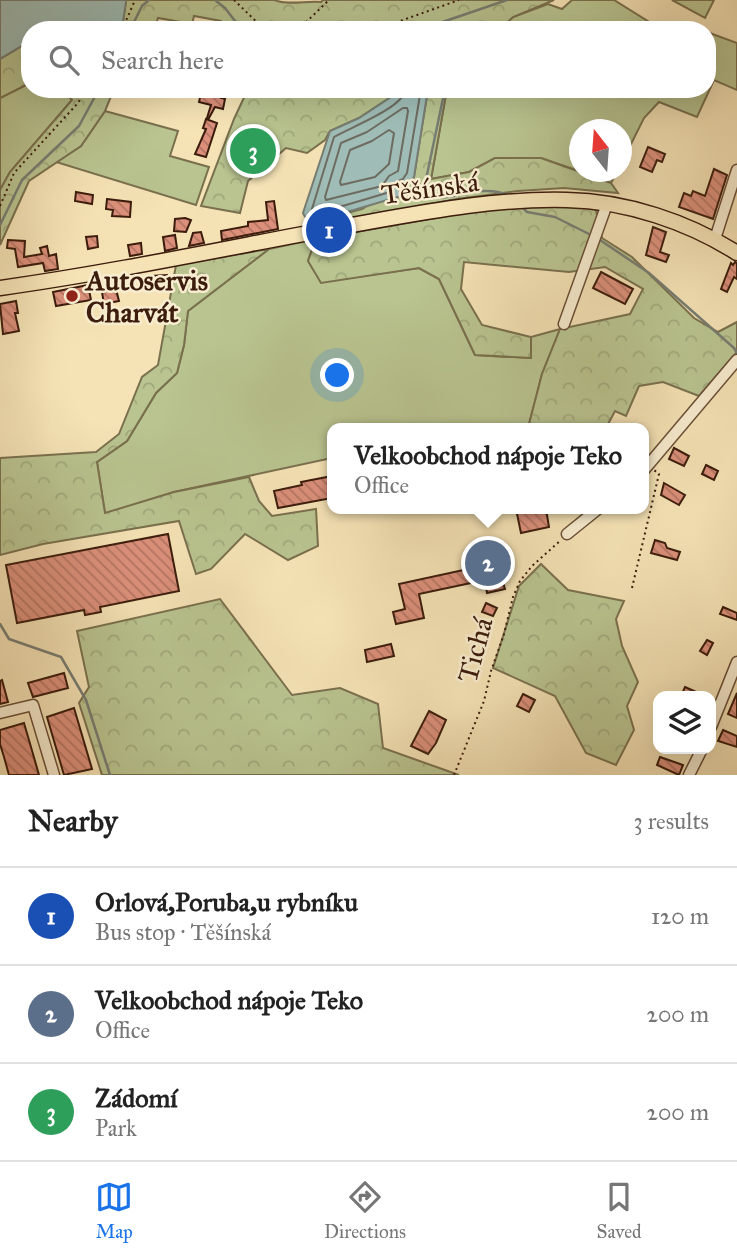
<!DOCTYPE html>
<meta charset="utf-8">
<style>
:root{--surface:#fff;--page:#f2f2f2;--text:#222;--muted:#767676;--line:#e0e0e0;--accent:#1a73e8}
body{margin:0;font-family:"IM FELL Great Primer",serif;background:var(--page);color:var(--text)}
.controls{position:absolute;right:21px;bottom:21px;display:grid;overflow:hidden;border-radius:14px;box-shadow:0 7px 28px #0002}
.controls button{width:63px;height:63px;display:grid;place-items:center;padding:0;border:0;border-bottom:2px solid var(--line);background:var(--surface);color:var(--text);font:35px sans-serif}
.compass{position:absolute;left:569px;top:119px;width:63px;height:63px;border-radius:50%;background:var(--surface);box-shadow:0 7px 28px #0002;rotate:343deg}
.you{position:absolute;left:338px;top:376px;width:24px;height:24px;margin:-18px;border:5px solid #fff;border-radius:50%;background:#1a73e8;box-shadow:0 0 0 10px #1a73e833}
.badge{display:grid;place-items:center;width:46px;height:46px;border-radius:50%;background:var(--accent);color:#fff;font-size:23px;font-weight:700}
.pin{position:absolute;translate:-50% -50%;border:4px solid #fff;box-shadow:0 2px 7px #0006}
.popup{position:absolute;left:327px;top:423px;width:322px;height:91px;box-sizing:border-box;display:grid;place-content:center;border-radius:14px;background:var(--surface);filter:drop-shadow(0 2px 5px #0005);font-size:23px;white-space:nowrap;color:var(--muted)}
.popup b{font-size:26px;color:var(--text)}
.popup::after{content:'';position:absolute;left:50%;top:100%;margin-left:-14px;border:14px solid transparent;border-top-color:var(--surface)}
.list{margin:0;padding:0;list-style:none}
h2{display:flex;justify-content:space-between;align-items:center;height:91px;margin:0;padding:0 28px;font-size:30px}
h2 small{font-size:23px;font-weight:400;color:var(--muted)}
.list li{display:grid;grid-template-columns:46px 1fr auto;gap:21px;align-items:center;box-sizing:border-box;height:98px;padding:0 28px;border-top:2px solid var(--line)}
.list b{display:block;font-size:26px;white-space:nowrap}
.list p{margin:0;font-size:23px;white-space:nowrap;color:var(--muted)}
.list em{font-size:23px;font-style:normal;color:var(--muted)}
.icon{flex:none;width:38px;height:38px;fill:none;stroke:currentColor;stroke-width:2;stroke-linecap:round;stroke-linejoin:round}
.map{position:relative;flex:none;width:737px;height:775px;overflow:hidden}
.search{position:absolute;background:var(--surface);box-shadow:0 7px 28px #0002;left:21px;right:21px;top:21px;height:77px;display:flex;align-items:center;gap:18px;box-sizing:border-box;padding:0 24px;border-radius:28px;color:var(--muted);font-size:26px}
.sheet{height:385px;background:var(--surface)}
nav{display:flex;justify-content:space-around;align-items:center;box-sizing:border-box;height:98px;border-top:2px solid var(--line);background:var(--surface);font-size:19px;color:var(--muted)}
nav a{display:grid;justify-items:center;gap:4px}
nav .on{color:var(--accent)}
.map>svg:first-child{display:block}
.grass{fill:#b9c490;stroke:#7a704e;stroke-width:2}
.forest{fill:url(#forest-crowns);stroke:#7a704e;stroke-width:2}
.water{fill:#9fbdb6;stroke:#777d72;stroke-width:2}
.lines{fill:none;stroke-linecap:round;stroke-linejoin:round}
.shore{stroke:#6e6c61;stroke-width:2}
.stream{stroke:#777d72;stroke-width:2.5}
.building{fill:url(#building-back-hatch);stroke:#3c1c0c;stroke-width:2}
.minor-casing{stroke:#6a4e36;stroke-width:13}
.major-casing{stroke:#3c1c0c;stroke-width:17}
.path{stroke:#3c1c0c;stroke-width:2;stroke-dasharray:2 3.5;stroke-linecap:butt}
.minor{stroke:#f8edd0;stroke-width:10}
.major{stroke:#f5e3b6;stroke-width:14}
.poi-dot{fill:#8f2418;stroke:#f8edd0;stroke-width:2.5}
.labels{text-anchor:middle;dominant-baseline:central;stroke-width:5;stroke-linejoin:round;paint-order:stroke}
.street-label{font-size:28px;fill:#3c1c0c;stroke:#f8edd0}
.poi-label{font-size:28px;font-weight:bold;fill:#3c1c0c;stroke:#f8edd0;text-anchor:start}
</style>
<div class="map">
<svg width="737" height="775" viewBox="0 0 737 775">
<defs>
<pattern id="forest-crowns" width="20" height="18" patternUnits="userSpaceOnUse" patternTransform="scale(1.75)"><rect width="20" height="18" fill="#b9c490"/><path d="M2 6a3 3 0 1 1 6 0M12 15a3 3 0 1 1 6 0" fill="none" stroke="#a0a87b"/></pattern>
<pattern id="building-back-hatch" width="6" height="6" patternUnits="userSpaceOnUse" patternTransform="scale(1.75)"><rect width="6" height="6" fill="#dc907b"/><path d="M-1 5l2 2M0 0l6 6M5-1l2 2" fill="none" stroke="#b47563"/></pattern>
</defs>
<rect width="100%" height="100%" fill="#f5e3b6"/>
<filter id="stains"><feTurbulence type="fractalNoise" baseFrequency=".00286" numOctaves="4"/><feColorMatrix values="0 0 0 0 .2 0 0 0 0 .09 0 0 0 0 .02 0 0 0 .5 -.17"/></filter>
<radialGradient id="worn" r=".72"><stop offset=".6" stop-color="#630" stop-opacity="0"/><stop offset="1" stop-color="#630" stop-opacity=".3"/></radialGradient>
<!-- grass -->
<g class="grass">
<path d="M572 0H614L662 30H499L513 17 548 4 562 9Z"/>
<path d="M672 0H714L705 18Z"/>
<path d="M707 32 737 43V90L714 80 697 117 659 102 644 118 622 162V130H580L579 171 541 158H495L469 172 431 179 447 89H707Z"/>
<path d="M30 83V89H63L72 100 10 172 0 190V98Z"/>
<path d="M105 111 178 131 170 156 209 167 196 205 56 162 81 146Z"/>
<path d="M580 172H617L611 183Z"/>
<path d="M316 239 308 261 321 282 419 268 439 279 475 355 531 358V337L560 329 542 374 528 428H332V458L174 492 105 514 97 462 127 441 156 393 177 373 184 345 188 311 269 249Z"/>
</g>
<!-- forest -->
<g class="forest">
<path d="M126 0H274C290 6 308 0 321 2L323 0H554L513 17 499 30H226L221 21 194 16 192 24 158 18 154 30H114L123 22Z"/>
<path d="M30 41V83L0 98V59Z"/>
<path d="M63 89H114L105 111 81 146 29 181 0 245V190L10 172 72 100Z"/>
<path d="M248 89H403L359 118 330 131 325 140 307 153 286 148 248 181 240 213 201 206 234 119Z"/>
<path d="M428 89H447L431 179 469 172 495 158H541L611 183 618 193 564 188 518 191 457 199 322 224 320 220 362 209 414 177Z"/>
<path d="M540 204 595 206 602 238 632 257 694 318 718 332 737 322V352L699 396 663 382 639 386 626 416 615 411 606 428H528L542 374 560 329 630 314 643 289 605 267 569 272 464 262 461 289 482 325 531 337V358L475 355 439 279 419 268 321 283 308 261 316 239 470 212Z"/>
<path d="M269 249 188 311 184 345 177 373 156 393 127 441 97 462 105 513 174 492 249 477 259 501 272 516 316 509 318 546 288 560 245 534 211 569 196 574 179 521 43 544 0 555V458L96 452 119 434 142 377 158 365 176 265Z"/>
<path d="M541 564 568 590 624 601 616 619 622 646 638 682 627 706 634 730 616 765 586 753 555 696 493 668 519 586Z"/>
<path d="M220 599 292 695 340 688 378 704 383 748 459 775H102L79 703 89 687 77 631Z"/>
</g>
<!-- water -->
<g class="water">
<path d="M0 0H126V2L123 22 114 30H30V41L0 59Z"/>
<path d="M403 89H428L414 177 407 185 399 188 401 196 320 220C312 220 306 221 303 213L330 131 359 118Z"/>
</g>
<g class="lines">
<!-- shore -->
<g class="shore">
<path d="M406 89C403 108 351 127 334 137L312 209 313 212 319 213 390 192 394 183 403 179 407 173 421 89"/>
<path d="M403 108H407L408 111 398 171 389 176 382 186 326 200 325 197 341 143 367 132Z"/>
<path d="M389 130 394 133 389 164 375 177 341 185 340 182 350 150 372 141Z"/>
</g>
<!-- stream -->
<g class="stream">
<path d="M215 0 225 8 242 30"/>
<path d="M130 30 142 6 149 0"/>
<path d="M419 30 507 0"/>
<path d="M445 89 424 189 425 195C446 205 479 182 507 195"/>
<path d="M521 206 527 212 555 217 591 235"/>
<path d="M0 225 22 180 79 126 99 89"/>
<path d="M597 238 649 273 734 348 737 353"/>
<path d="M0 624 9 639 61 657 86 700 110 775"/>
</g>
</g>
<!-- building -->
<g class="building">
<path d="M202 89 210 90 209 94 225 99 223 109 215 107 209 118H207L211 105 199 102Z"/>
<path d="M206 119 217 123 206 157 195 154 206 129 203 128Z"/>
<path d="M648 147 665 154 662 162 657 160 652 172 640 167Z"/>
<path d="M714 169 727 175 713 219 679 207 684 193 691 196 693 191 705 196Z"/>
<path d="M76 192 93 195 92 204 75 201Z"/>
<path d="M107 199 131 202 130 217 112 216 113 210 106 209Z"/>
<path d="M274 201 278 229 222 240 221 231 248 226V222L268 220 266 202Z"/>
<path d="M185 218 191 220 186 232 174 231 175 219Z"/>
<path d="M653 227 666 232 660 252 669 255 666 262 646 255Z"/>
<path d="M201 232 204 243 189 246 193 233Z"/>
<path d="M175 235 177 248 165 251 163 237Z"/>
<path d="M97 236 98 247 88 249 86 237Z"/>
<path d="M8 240 25 241 24 257 42 254 40 248 47 246 49 256 56 254 58 269 45 271 43 263 18 267 15 249 7 248Z"/>
<path d="M141 243 142 254 130 256 128 245Z"/>
<path d="M735 262 737 263V279L734 277 727 292 721 289 731 263 733 265Z"/>
<path d="M601 272 633 289 625 304 593 288Z"/>
<path d="M167 275V285L151 286 150 276Z"/>
<path d="M88 285 91 300 56 306 53 292Z"/>
<path d="M116 289 119 301 104 304 102 292Z"/>
<path d="M16 301 18 313H15L19 331 3 334 0 304Z"/>
<path d="M674 448 689 456 684 466 669 459Z"/>
<path d="M706 465 718 471 714 480 702 474Z"/>
<path d="M332 476V498L278 508 274 491 302 485 301 482Z"/>
<path d="M664 483 685 495 679 505 661 495Z"/>
<path d="M516 509H546L549 527 521 533Z"/>
<path d="M168 534 179 591 100 607 101 612 85 615 84 610 17 623 6 565Z"/>
<path d="M655 540 665 543 667 548 680 552 677 560 651 553Z"/>
<path d="M497 554 499 561 497 562 505 589 487 593 485 580 419 594 424 618 396 624 393 612 405 609 399 584 482 566 480 558Z"/>
<path d="M486 603 497 608 493 616 482 612Z"/>
<path d="M723 607 737 613V620L720 614Z"/>
<path d="M707 640 713 643 707 655 700 651Z"/>
<path d="M391 644 394 656 367 662 365 650Z"/>
<path d="M64 673 68 688 33 697 28 683Z"/>
<path d="M2 680 8 702 0 704V681Z"/>
<path d="M685 687 705 696H681Z"/>
<path d="M737 693V718L728 714Z"/>
<path d="M523 694 535 700 529 712 517 706Z"/>
<path d="M74 708 92 769 64 775 47 717Z"/>
<path d="M429 711 446 720 436 743 428 754 411 746Z"/>
<path d="M24 723 33 754 39 775H9L4 757 0 744V730Z"/>
<path d="M723 730 737 736V747L718 741Z"/>
<path d="M660 757 683 765 679 775 657 765Z"/>
</g>
<g class="lines">
<!-- minor casing -->
<g class="minor-casing">
<g id="minor">
<path d="M715 239 737 170"/>
<path d="M564 324 607 204"/>
<path d="M644 470 737 360"/>
<path d="M567 534 598 509"/>
<path d="M0 713 33 705 54 775"/>
<path d="M711 727 737 662"/>
<path d="M689 775 702 749"/>
</g>
</g>
<!-- major casing -->
<g class="major-casing">
<path id="major" d="M0 288C114 272 227 248 340 227 415 214 491 198 567 200 626 201 688 222 737 253"/>
</g>
<!-- path -->
<g class="path">
<path d="M234 0 265 30"/>
<path d="M122 30 135 0"/>
<path d="M298 30 329 0"/>
<path d="M375 30 459 0"/>
<path d="M0 206 14 173 78 103 86 89"/>
<path d="M632 588 659 474 654 470"/>
<path d="M454 775 484 701 491 671 504 634 513 597 520 581 532 566 561 540"/>
</g>
<!-- minor -->
<use href="#minor" class="minor"/>
<!-- major -->
<use href="#major" class="major"/>
</g>
<!-- markers -->
<circle class="poi-dot" cx="72" cy="296" r="7"/>
<g class="labels">
<!-- street labels -->
<g class="street-label">
<text transform="translate(430 188) rotate(-8)">Těšínská</text>
<text transform="translate(475 650) rotate(-75)">Tichá</text>
</g>
<!-- poi labels -->
<g class="poi-label">
<text x="86" y="280">Autoservis<tspan x="86" dy="32">Charvát</tspan></text>
</g>
</g>
<rect width="100%" height="100%" filter="url(#stains)"/>
<rect width="100%" height="100%" fill="url(#worn)"/>
</svg>
<div class="controls">
<button><svg class="icon" aria-label="layers" viewBox="0 0 24 24"><path d="M12 4l9 5-9 5-9-5zM3 14l9 5 9-5"/></svg></button>
</div>
<svg class="compass" viewBox="-18 -18 36 36"><path d="M0-13l5 13h-10z" fill="#e53935"/><path d="M0 13l5-13h-10z" fill="#767676"/></svg>
<div class="you"></div>
<div class="pin badge" style="left:329px;top:230px;background:#1a4fb4">1</div>
<div class="pin badge" style="left:488px;top:563px;background:#5c6f8a">2</div>
<div class="popup"><b>Velkoobchod nápoje Teko</b>Office</div>
<div class="pin badge" style="left:253px;top:151px;background:#2e9e5b">3</div>
<div class="search"><svg class="icon" aria-label="search" viewBox="0 0 24 24"><circle cx="10" cy="10" r="6"/><path d="M15 15l6 6"/></svg>Search here</div>
</div>
<section class="sheet">
<h2>Nearby<small>3 results</small></h2>
<ul class="list">
<li><span class="badge" style="background:#1a4fb4">1</span><div><b>Orlová,Poruba,u rybníku</b><p>Bus stop · Těšínská</p></div><em>120 m</em></li>
<li><span class="badge" style="background:#5c6f8a">2</span><div><b>Velkoobchod nápoje Teko</b><p>Office</p></div><em>200 m</em></li>
<li><span class="badge" style="background:#2e9e5b">3</span><div><b>Zádomí</b><p>Park</p></div><em>200 m</em></li>
</ul>
</section>
<nav>
<a class="on"><svg class="icon" aria-label="map" viewBox="0 0 24 24"><path d="M3 6l6-2 6 2 6-2v14l-6 2-6-2-6 2zM9 4v14M15 6v14"/></svg>Map</a>
<a><svg class="icon" aria-label="directions" viewBox="0 0 24 24"><path d="M12 3l9 9-9 9-9-9zM9 14v-3h6M13 9l2 2-2 2"/></svg>Directions</a>
<a><svg class="icon" aria-label="saved" viewBox="0 0 24 24"><path d="M7 4h10v16l-5-4-5 4z"/></svg>Saved</a>
</nav>
